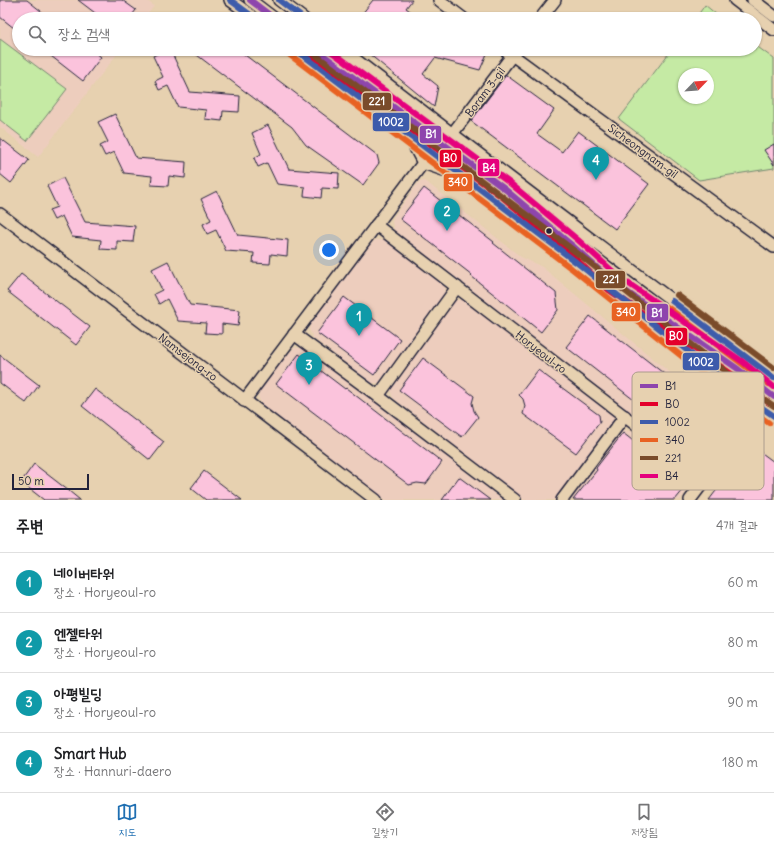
<!DOCTYPE html>
<html lang="ko">
<meta charset="utf-8">
<style>
:root{--surface:#fff;--page:#f2f2f2;--text:#202124;--muted:#757577;--line:#e0e0e0;--accent:#1f6fb2}
body{margin:0;font-family:Delius,"Poor Story",sans-serif;background:var(--page);color:var(--text)}
.compass{position:absolute;left:678px;top:68px;width:36px;height:36px;border-radius:50%;background:var(--surface);box-shadow:0 1px 3px #0004;rotate:65deg}
.scale{position:absolute;left:12px;bottom:10px;width:77px;box-sizing:border-box;padding-left:4px;border:2px solid #22223b;border-top:0;font-size:11px;line-height:14px;white-space:nowrap;color:#22223b;-webkit-text-stroke:3px #e7d1b0;paint-order:stroke}
.you{position:absolute;left:329px;top:250px;width:14px;height:14px;margin:-10px;border:3px solid #fff;border-radius:50%;background:#1a73e8;box-shadow:0 0 0 6px #1a73e833}
.badge{display:grid;place-items:center;width:26px;height:26px;border-radius:50%;background:var(--accent);color:#fff;font-size:13px;font-weight:700}
.pin{position:absolute;translate:-50% -33px;filter:drop-shadow(0 1px 2px #0008)}
.pin::after{content:'';position:absolute;top:21px;width:14px;height:12px;background:inherit;clip-path:polygon(0 0,100% 0,50% 100%)}
.list{margin:0;padding:0;list-style:none}
h2{display:flex;justify-content:space-between;align-items:center;height:52px;margin:0;padding:0 16px;font-size:17px}
h2 small{font-size:13px;font-weight:400;color:var(--muted)}
.list li{display:grid;grid-template-columns:26px 1fr auto;gap:12px;align-items:center;box-sizing:border-box;height:60px;padding:0 16px;border-top:1px solid var(--line)}
.list b{display:block;font-size:15px;white-space:nowrap}
.list p{margin:0;font-size:13px;white-space:nowrap;color:var(--muted)}
.list em{font-size:13px;font-style:normal;color:var(--muted)}
.icon{flex:none;width:22px;height:22px;fill:none;stroke:currentColor;stroke-width:2;stroke-linecap:round;stroke-linejoin:round}
.map{position:relative;flex:none;width:774px;height:500px;overflow:hidden}
.search{position:absolute;background:var(--surface);box-shadow:0 1px 3px #0004;left:12px;right:12px;top:12px;height:44px;display:flex;align-items:center;gap:10px;box-sizing:border-box;padding:0 14px;border-radius:22px;color:var(--muted);font-size:15px}
.sheet{height:292px;background:var(--surface)}
nav{display:flex;justify-content:space-around;align-items:center;box-sizing:border-box;height:56px;border-top:1px solid var(--line);background:var(--surface);font-size:11px;color:var(--muted)}
nav a{display:grid;justify-items:center;gap:2px}
nav .on{color:var(--accent)}
.map>svg:first-child{display:block}
.built{fill:#edcdbd}
.green{fill:#c5eaa4;stroke:#748670;fill-rule:evenodd}
.building{fill:#fbc3dc;stroke:#22223b}
.lines{fill:none;stroke-linecap:round;stroke-linejoin:round}
.minor-casing{stroke:#22223b;stroke-width:14}
.minor{stroke:#e7d1b0;stroke-width:11}
.bus-1-casing{stroke:#e7d1b0;stroke-width:9}
.bus-2-casing{stroke:#e7d1b0;stroke-width:9}
.bus-3-casing{stroke:#e7d1b0;stroke-width:9}
.bus-4-casing{stroke:#e7d1b0;stroke-width:9}
.bus-5-casing{stroke:#e7d1b0;stroke-width:9}
.bus-6-casing{stroke:#e7d1b0;stroke-width:9}
.bus-1{stroke:#8e44ad;stroke-width:6}
.bus-2{stroke:#e4002b;stroke-width:6}
.bus-3{stroke:#3d5bab;stroke-width:6}
.bus-4{stroke:#e86223;stroke-width:6}
.bus-5{stroke:#7a4b2a;stroke-width:6}
.bus-6{stroke:#e5007d;stroke-width:6}
.bus-dot{fill:#22223b;stroke:#e7d1b0;stroke-width:1.5}
.labels{text-anchor:middle;dominant-baseline:central;stroke-width:3;stroke-linejoin:round;paint-order:stroke}
.street-label{font-size:11px;fill:#22223b;stroke:#e7d1b0}
.key{fill:#e7d1b0;stroke:#ac9c8d;stroke-width:1}
.key-label{font-size:11px;fill:#22223b}
.line-badge{stroke:#e7d1b0;stroke-width:1.5}
.badge-label{font-size:11px;text-anchor:middle;font-weight:bold;fill:#fff}
</style>
<div class="map">
<svg width="774" height="500" viewBox="0 0 774 500">
<rect width="100%" height="100%" fill="#e7d1b0"/>
<filter id="ink" filterUnits="userSpaceOnUse"><feTurbulence type="fractalNoise" baseFrequency=".025" numOctaves="2"/><feDisplacementMap in="SourceGraphic" scale="8" xChannelSelector="R" yChannelSelector="G"/><feConvolveMatrix kernelMatrix="1 2 1 2 8 2 1 2 1" color-interpolation-filters="sRGB"/></filter>
<g filter="url(#ink)">
<!-- built -->
<g class="built">
<path d="M0 0H146L154 6 144 19H19V49H121L38 157 0 127Z"/>
<path d="M425 181 521 257 542 267 731 423 732 433 704 465H697L394 230 392 222 394 216 419 182Z"/>
<path d="M375 240H387L445 286 444 296 382 382 379 383H371L313 338 309 329 311 323 369 246Z"/>
<path d="M456 300H468L614 415 613 425 559 500H524L393 398 390 389 392 383 450 305Z"/>
<path d="M294 348H306L503 500H386L262 405 258 396 260 390 288 354Z"/>
<path d="M621 431H632L691 476 690 487 680 500H567Z"/>
</g>
<!-- green -->
<g class="green">
<path d="M705 5 722 19H695Z"/>
<path d="M0 39 67 89 27 141 0 120Z"/>
<path d="M755 45 774 59V168L699 180 619 119 672 49H755ZM684 74H708V98H684Z"/>
</g>
<!-- building -->
<g class="building">
<path d="M0 0H27L51 19H19V32L0 17Z"/>
<path d="M78 0H122L136 10 129 19H103Z"/>
<path d="M373 0H412L406 8 421 19H358Z"/>
<path d="M42 49H91L101 57 83 81Z"/>
<path d="M167 49H170L190 92 240 96 239 112 223 111 222 121 205 119 206 110 178 107 168 86 159 90 155 81 163 77 153 56Z"/>
<path d="M189 49H237L377 155 379 163 363 185 306 145 292 127Z"/>
<path d="M363 49H489L480 70 435 58 423 74 438 86 434 107Z"/>
<path d="M506 75 554 110 537 134 562 152 578 131 649 184 615 229 471 121Z"/>
<path d="M115 114 136 158 186 162 185 178 169 176 168 186 151 185 152 176 124 173 114 152 105 156 100 146 108 142 98 122Z"/>
<path d="M268 125 289 169 339 173 338 189 322 188 321 198 304 196 305 187 277 184 267 163 258 167 254 158 261 154 252 133Z"/>
<path d="M0 138 29 160 11 183 0 174Z"/>
<path d="M774 144V165L764 150Z"/>
<path d="M63 178 85 222 135 226 133 242 117 241V250L100 249 101 240 72 237 62 216 54 220 49 210 57 207 47 186Z"/>
<path d="M424 188 494 242 493 243 556 293 558 310 541 332 471 276 472 275 400 219Z"/>
<path d="M217 191 238 235 288 240 287 256 271 254 270 264 253 263 254 253 226 251 216 230 207 234 203 224 211 220 201 199Z"/>
<path d="M168 261 190 305 240 310 238 326 222 324V334L205 333 206 323 178 321 167 299 159 304 154 294 162 290 152 269Z"/>
<path d="M21 274 90 327 76 345 7 291Z"/>
<path d="M344 297 400 339 374 375 317 333Z"/>
<path d="M590 316 726 422 702 453 566 347Z"/>
<path d="M299 354 345 389 346 388 442 462 426 484 417 483 409 485 276 384Z"/>
<path d="M0 355 39 385 26 403 0 383Z"/>
<path d="M423 358 474 396 472 403 474 411 478 417 462 437 399 390Z"/>
<path d="M538 370 599 415 600 422 576 453 523 414 525 406 523 399 519 395Z"/>
<path d="M95 389 164 442 150 460 82 406Z"/>
<path d="M623 433 688 484 675 500H573L597 470 596 468Z"/>
<path d="M751 445 774 462V500H709Z"/>
<path d="M34 464 69 491 80 500H44L21 482Z"/>
<path d="M204 471 242 500H206L191 488Z"/>
<path d="M459 477 490 500H442Z"/>
</g>
<g class="lines">
<!-- minor casing -->
<g class="minor-casing">
<g id="minor">
<path d="M230 0 256 19"/>
<path d="M250 0 275 19"/>
<path d="M279 0 304 19"/>
<path d="M439 0 464 19"/>
<path d="M735 0 774 30"/>
<path d="M753 0 774 16"/>
<path d="M540 19 555 0"/>
<path d="M295 49 576 262 739 392 774 416"/>
<path d="M315 49 506 190 573 246 614 283 738 369 774 397"/>
<path d="M342 49C485 160 630 268 774 378"/>
<path d="M504 49 774 247"/>
<path d="M452 134 517 49"/>
<path d="M407 137 414 146 423 163 455 174"/>
<path d="M0 214 376 500"/>
<path d="M376 225 706 479"/>
<path d="M294 334 378 396 515 500"/>
<path d="M378 396 457 287"/>
<path d="M244 401 423 163"/>
<path d="M562 500 625 416"/>
<path d="M690 500 753 417"/>
</g>
</g>
<!-- minor -->
<use href="#minor" class="minor"/>
<!-- bus-1 casing -->
<g class="bus-1-casing">
<g id="bus-1">
<path d="M250 0 275 19"/>
<path d="M315 49 506 190 573 246 614 283 738 369 774 397"/>
</g>
</g>
<!-- bus-2 casing -->
<g class="bus-2-casing">
<path id="bus-2" d="M310 55 501 196 568 252 609 290 733 375 769 403"/>
</g>
<!-- bus-3 casing -->
<g class="bus-3-casing">
<g id="bus-3">
<path d="M230 0 256 19"/>
<path d="M279 0 304 19"/>
<path d="M295 49 576 262 739 392 774 416"/>
<path d="M672 301 774 378"/>
</g>
</g>
<!-- bus-4 casing -->
<g class="bus-4-casing">
<g id="bus-4">
<path d="M290 55 571 268 734 398 769 423"/>
<path d="M667 307 769 384"/>
</g>
</g>
<!-- bus-5 casing -->
<g class="bus-5-casing">
<g id="bus-5">
<path d="M308 49 581 256 744 386 774 406"/>
<path d="M677 295 774 368"/>
</g>
</g>
<!-- bus-6 casing -->
<g class="bus-6-casing">
<path id="bus-6" d="M328 49 511 184 578 240 619 277 743 362 774 387"/>
</g>
<!-- bus-1 -->
<use href="#bus-1" class="bus-1"/>
<!-- bus-2 -->
<use href="#bus-2" class="bus-2"/>
<!-- bus-3 -->
<use href="#bus-3" class="bus-3"/>
<!-- bus-4 -->
<use href="#bus-4" class="bus-4"/>
<!-- bus-5 -->
<use href="#bus-5" class="bus-5"/>
<!-- bus-6 -->
<use href="#bus-6" class="bus-6"/>
</g>
</g>
<!-- markers -->
<circle class="bus-dot" cx="549" cy="231" r="3.5"/>
<g class="labels">
<!-- street labels -->
<g class="street-label">
<text transform="translate(485 92) rotate(-53)">Boram 3-gil</text>
<text transform="translate(643 151) rotate(36)">Sicheongnam-gil</text>
<text transform="translate(541 352) rotate(38)">Horyeoul-ro</text>
<text transform="translate(188 357) rotate(37)">Namsejong-ro</text>
</g>
</g>
<!-- legend -->
<rect x="632" y="372" width="132" height="118" rx="6" class="key"/>
<rect x="640" y="384" width="18" height="4" fill="#8e44ad"/>
<rect x="640" y="402" width="18" height="4" fill="#e4002b"/>
<rect x="640" y="420" width="18" height="4" fill="#3d5bab"/>
<rect x="640" y="438" width="18" height="4" fill="#e86223"/>
<rect x="640" y="456" width="18" height="4" fill="#7a4b2a"/>
<rect x="640" y="474" width="18" height="4" fill="#e5007d"/>
<g class="key-label">
<text x="665" y="390">B1</text>
<text x="665" y="408">B0</text>
<text x="665" y="426">1002</text>
<text x="665" y="444">340</text>
<text x="665" y="462">221</text>
<text x="665" y="480">B4</text>
</g>
<g class="line-badge">
<rect x="362" y="92" width="30" height="19" rx="4" fill="#7a4b2a"/>
<rect x="372" y="112" width="38" height="20" rx="4" fill="#3d5bab"/>
<rect x="419" y="125" width="23" height="19" rx="4" fill="#8e44ad"/>
<rect x="439" y="149" width="23" height="19" rx="4" fill="#e4002b"/>
<rect x="477" y="158" width="23" height="19" rx="4" fill="#e5007d"/>
<rect x="443" y="173" width="30" height="19" rx="4" fill="#e86223"/>
<rect x="595" y="270" width="31" height="19" rx="4" fill="#7a4b2a"/>
<rect x="611" y="302" width="30" height="20" rx="4" fill="#e86223"/>
<rect x="646" y="303" width="23" height="19" rx="4" fill="#8e44ad"/>
<rect x="665" y="327" width="23" height="19" rx="4" fill="#e4002b"/>
<rect x="682" y="352" width="38" height="19" rx="4" fill="#3d5bab"/>
</g>
<g class="badge-label">
<text x="377" y="105">221</text>
<text x="391" y="126">1002</text>
<text x="431" y="138">B1</text>
<text x="450" y="162">B0</text>
<text x="489" y="172">B4</text>
<text x="458" y="186">340</text>
<text x="611" y="283">221</text>
<text x="626" y="316">340</text>
<text x="657" y="317">B1</text>
<text x="676" y="340">B0</text>
<text x="701" y="366">1002</text>
</g>
</svg>
<svg class="compass" viewBox="-18 -18 36 36"><path d="M0-13l5 13h-10z" fill="#e53935"/><path d="M0 13l5-13h-10z" fill="#757577"/></svg>
<div class="scale">50 m</div>
<div class="you"></div>
<div class="pin badge" style="left:359px;top:336px;background:#0f9aa8">1</div>
<div class="pin badge" style="left:447px;top:231px;background:#0f9aa8">2</div>
<div class="pin badge" style="left:309px;top:385px;background:#0f9aa8">3</div>
<div class="pin badge" style="left:596px;top:180px;background:#0f9aa8">4</div>
<div class="search"><svg class="icon" aria-label="search" viewBox="0 0 24 24"><circle cx="10" cy="10" r="6"/><path d="M15 15l6 6"/></svg>장소 검색</div>
</div>
<section class="sheet">
<h2>주변<small>4개 결과</small></h2>
<ul class="list">
<li><span class="badge" style="background:#0f9aa8">1</span><div><b>네이버타워</b><p>장소 · Horyeoul-ro</p></div><em>60 m</em></li>
<li><span class="badge" style="background:#0f9aa8">2</span><div><b>엔젤타워</b><p>장소 · Horyeoul-ro</p></div><em>80 m</em></li>
<li><span class="badge" style="background:#0f9aa8">3</span><div><b>아평빌딩</b><p>장소 · Horyeoul-ro</p></div><em>90 m</em></li>
<li><span class="badge" style="background:#0f9aa8">4</span><div><b>Smart Hub</b><p>장소 · Hannuri-daero</p></div><em>180 m</em></li>
</ul>
</section>
<nav>
<a class="on"><svg class="icon" aria-label="map" viewBox="0 0 24 24"><path d="M3 6l6-2 6 2 6-2v14l-6 2-6-2-6 2zM9 4v14M15 6v14"/></svg>지도</a>
<a><svg class="icon" aria-label="directions" viewBox="0 0 24 24"><path d="M12 3l9 9-9 9-9-9zM9 14v-3h6M13 9l2 2-2 2"/></svg>길찾기</a>
<a><svg class="icon" aria-label="saved" viewBox="0 0 24 24"><path d="M7 4h10v16l-5-4-5 4z"/></svg>저장됨</a>
</nav>
